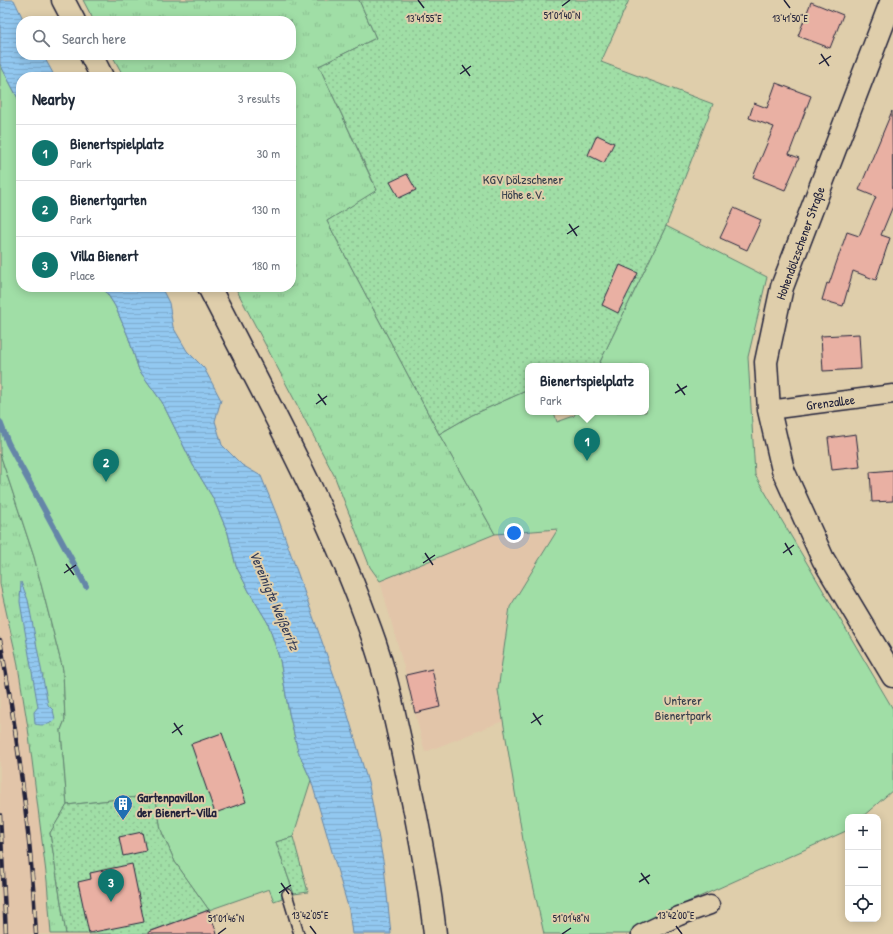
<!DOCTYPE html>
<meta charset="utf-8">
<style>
:root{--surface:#fff;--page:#f2f2f3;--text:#1f2937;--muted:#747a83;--line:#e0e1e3;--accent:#0f766e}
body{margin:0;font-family:"Patrick Hand",sans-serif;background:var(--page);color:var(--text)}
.controls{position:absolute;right:12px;bottom:12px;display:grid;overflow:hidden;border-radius:8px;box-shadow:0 2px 10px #0003}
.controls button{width:36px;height:36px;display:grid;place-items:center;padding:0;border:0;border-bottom:1px solid var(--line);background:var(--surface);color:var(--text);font:20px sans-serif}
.you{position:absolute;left:514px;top:533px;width:14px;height:14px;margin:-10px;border:3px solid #fff;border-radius:50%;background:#1a73e8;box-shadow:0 0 0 6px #1a73e833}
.badge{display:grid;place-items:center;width:26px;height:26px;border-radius:50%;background:var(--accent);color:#fff;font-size:13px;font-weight:700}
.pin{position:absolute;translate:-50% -33px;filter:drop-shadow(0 1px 2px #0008)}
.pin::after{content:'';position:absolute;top:21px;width:14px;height:12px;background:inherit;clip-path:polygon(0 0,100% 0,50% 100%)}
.popup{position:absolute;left:525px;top:363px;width:124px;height:52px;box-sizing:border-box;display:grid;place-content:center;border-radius:8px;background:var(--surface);filter:drop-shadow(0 1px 3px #0005);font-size:13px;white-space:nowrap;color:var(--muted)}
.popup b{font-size:15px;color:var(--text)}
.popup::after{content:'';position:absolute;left:50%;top:100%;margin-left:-8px;border:8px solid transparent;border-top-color:var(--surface)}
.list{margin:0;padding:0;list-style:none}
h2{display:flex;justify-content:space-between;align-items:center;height:52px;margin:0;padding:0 16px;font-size:17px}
h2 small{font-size:13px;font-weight:400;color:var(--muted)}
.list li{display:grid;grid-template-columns:26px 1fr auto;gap:12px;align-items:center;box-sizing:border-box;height:56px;padding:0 16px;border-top:1px solid var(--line)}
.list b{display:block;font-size:15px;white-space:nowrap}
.list p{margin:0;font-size:13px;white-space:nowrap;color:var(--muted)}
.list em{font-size:13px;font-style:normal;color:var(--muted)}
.icon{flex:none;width:22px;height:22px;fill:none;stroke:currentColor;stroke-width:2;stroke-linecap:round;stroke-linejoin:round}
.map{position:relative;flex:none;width:893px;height:934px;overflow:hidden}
.search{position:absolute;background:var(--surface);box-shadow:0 2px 10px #0003;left:16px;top:16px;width:280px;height:44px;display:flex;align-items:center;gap:10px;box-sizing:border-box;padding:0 14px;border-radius:16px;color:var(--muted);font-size:15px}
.panel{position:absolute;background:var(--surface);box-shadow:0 2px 10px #0003;left:16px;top:72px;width:280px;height:220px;border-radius:16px}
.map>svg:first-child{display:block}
.built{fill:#e2c5a9}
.grass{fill:url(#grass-tufts);stroke:#618070}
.park{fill:#a0dea6;stroke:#618070}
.garden{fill:url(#garden-dots);stroke:#618070}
.water{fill:url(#water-rules);stroke:#6586a8}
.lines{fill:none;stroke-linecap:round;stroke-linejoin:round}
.stream{stroke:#6586a8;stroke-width:6}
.building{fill:#e9b0a3;stroke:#22223b}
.lane-casing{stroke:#22223b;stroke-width:12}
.street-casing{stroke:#22223b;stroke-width:21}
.secondary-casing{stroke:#22223b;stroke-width:25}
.lane{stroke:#dfceab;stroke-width:9}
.street{stroke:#dfceab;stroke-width:18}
.secondary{stroke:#dfceab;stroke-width:22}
.rail-casing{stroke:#22223b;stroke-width:4.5}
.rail{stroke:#dfceab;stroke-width:3;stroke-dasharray:9;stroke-linecap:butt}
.ticks{fill:none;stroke:#22223b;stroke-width:1.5}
.labels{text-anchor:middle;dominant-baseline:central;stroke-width:4;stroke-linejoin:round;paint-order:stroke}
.park-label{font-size:13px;fill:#353e4b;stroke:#dfceab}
.street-label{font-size:13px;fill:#22223b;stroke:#dfceab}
.poi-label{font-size:13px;font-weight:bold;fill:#22223b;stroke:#dfceab;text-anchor:start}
.water-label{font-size:14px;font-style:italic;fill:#333b56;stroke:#dfceab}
.ticks-label{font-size:10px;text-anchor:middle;fill:#22223b;stroke:#dfceab;stroke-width:4;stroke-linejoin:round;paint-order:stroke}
</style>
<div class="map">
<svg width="893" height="934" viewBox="0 0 893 934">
<defs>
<pattern id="grass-tufts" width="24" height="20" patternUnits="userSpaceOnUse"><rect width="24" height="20" fill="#a0dea6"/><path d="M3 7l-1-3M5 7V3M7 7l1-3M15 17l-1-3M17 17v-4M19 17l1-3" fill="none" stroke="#8abe90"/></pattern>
<pattern id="garden-dots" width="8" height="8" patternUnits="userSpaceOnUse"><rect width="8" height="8" fill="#a0dea6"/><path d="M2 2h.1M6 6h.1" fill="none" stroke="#8abe90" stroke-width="1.8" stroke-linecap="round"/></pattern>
<pattern id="water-rules" width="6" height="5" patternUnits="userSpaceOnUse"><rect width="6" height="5" fill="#92c8f0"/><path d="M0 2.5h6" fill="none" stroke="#7eaccf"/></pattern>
</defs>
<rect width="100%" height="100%" fill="#dfceab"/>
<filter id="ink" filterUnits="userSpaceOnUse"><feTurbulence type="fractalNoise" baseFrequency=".025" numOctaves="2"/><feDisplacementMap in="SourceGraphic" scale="8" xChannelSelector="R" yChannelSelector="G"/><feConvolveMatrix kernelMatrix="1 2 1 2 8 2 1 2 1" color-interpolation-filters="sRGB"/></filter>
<g filter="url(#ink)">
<!-- built -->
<g class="built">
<path d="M558 529 510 607 498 690 503 721 425 752 415 713 406 675 380 581 495 534Z"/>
<path d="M0 584 17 660 28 728 47 881 51 934H0Z"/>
</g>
<!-- grass -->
<g class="grass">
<path d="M83 0H359L376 38 319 66 377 191 327 221 439 434 495 534 380 581 370 567 334 475 235 287H291V77H124L112 55H291V21H94Z"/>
<path d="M0 454 34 557 63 670 65 720 61 730 67 805 50 833 66 934H51L47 881 28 728 17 660 0 584Z"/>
</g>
<!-- park -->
<g class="park">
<path d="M0 64 21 104V287H103L115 306 128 336 139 370 162 402 193 465 213 498 228 533 236 566 250 593 268 623 280 660 289 713 298 751 311 780 293 837 276 842 294 894 274 901 269 889 209 910 175 862 161 830 155 795 67 805 61 730 65 720 63 670 34 557 0 454Z"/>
<path d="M666 226 767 277 748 357 755 475 893 709V790L862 817H848V829L846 831 688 902 635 934H544L523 840 498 690 510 607 558 529 495 534 439 434 472 415 528 390V412H554L557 422 574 416 576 412H646V366H598Z"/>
</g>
<!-- garden -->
<g class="garden">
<path d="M359 0H629L601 62 713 104 666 226 598 366H528V390L472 415 439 434 327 221 377 190 319 66 376 38Z"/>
<path d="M155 795 161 830 175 862 209 910 148 932V934H66L50 833 67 805Z"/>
<path d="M293 837 308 892 294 894 276 842Z"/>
</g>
<!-- water -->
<g class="water">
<path d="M0 0H14L24 21H21V55H43L55 77H21V104L0 64Z"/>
<path d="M103 287H161L169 303 173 327 187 351 204 368 221 400 215 421 222 445 242 465 261 476 278 518 347 712 369 786 384 866 391 934H352L349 910 311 780 298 751 289 713 280 660 268 623 250 593 236 566 228 533 213 498 193 465 162 402 139 370 128 336 115 306Z"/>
<path d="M21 582 28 600 48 705 53 710 55 719C51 725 42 726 35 724L34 712 38 707 20 602Z"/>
</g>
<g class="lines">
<!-- stream -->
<path class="stream" d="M0 422 8 443 86 586"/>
</g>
<!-- building -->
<g class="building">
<path d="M811 2 843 15 830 48 798 36Z"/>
<path d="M776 83 811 96 789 154 799 158 785 190 753 177 774 127 749 118 754 103 767 108Z"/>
<path d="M892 111 893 206 881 235 890 238 876 280 853 271 843 306 822 300 827 283 829 284 847 232 859 236 876 197 859 190Z"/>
<path d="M597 135 614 143 604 163 588 155Z"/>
<path d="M407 174 416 190 399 198 390 182Z"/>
<path d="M734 208 761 220 747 250 720 238Z"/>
<path d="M620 265 638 273 618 313 602 305Z"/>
<path d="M859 334 861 369 823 371 821 336Z"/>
<path d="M856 434 860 467 832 470 828 438Z"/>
<path d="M893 470V501L872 502 870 472Z"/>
<path d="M432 669 440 707 415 713 406 675Z"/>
<path d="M222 733 246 802 215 813 191 744Z"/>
<path d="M142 832 146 851 123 856 119 837Z"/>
<path d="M132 864 144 922 89 933 78 882 91 879 90 873Z"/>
<path d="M209 910 217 934H149V932Z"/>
</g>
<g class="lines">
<!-- lane casing -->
<g class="lane-casing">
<path id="lane" d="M287 894 299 934"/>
</g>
<!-- street casing -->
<g class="street-casing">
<g id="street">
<path id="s1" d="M769 410 893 394"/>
<path d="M641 934 679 916 710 905"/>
</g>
</g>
<!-- secondary casing -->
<g class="secondary-casing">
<g id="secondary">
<path d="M63 0 74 21"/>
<path d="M892 0 782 287 766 362 769 410 783 470 823 559 893 676"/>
<path d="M91 55 102 77"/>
<path d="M209 287C266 399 328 510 370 629 386 672 395 718 405 763 417 819 429 878 435 934"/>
</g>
</g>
<!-- lane -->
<use href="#lane" class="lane"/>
<!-- street -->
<use href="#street" class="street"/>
<!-- secondary -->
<use href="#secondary" class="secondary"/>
<!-- rail casing -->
<g class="rail-casing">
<g id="rail">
<path d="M0 640C18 738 31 835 36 934"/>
<path d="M0 815 6 934"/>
</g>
</g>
<!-- rail -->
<use href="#rail" class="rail"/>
</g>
</g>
<!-- ticks -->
<path class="ticks" d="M418 0 424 8M784 0 790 8M562 6 570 0M821 54 829 66M819 64 831 56M462 65 470 76M460 74 471 66M569 224 577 236M567 234 579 226M677 384 685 395M675 393 687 386M318 394 326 405M316 404 327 396M785 543 792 555M425 553 433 565M783 553 794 545M423 563 435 555M66 564 74 575M64 573 76 565M533 713 541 725M174 723 182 735M531 723 543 715M172 733 183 725M641 873 649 884M639 882 650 875M281 883 289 894M279 893 291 885M310 926 316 934M676 926 682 934M218 934 226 928M562 934 571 928"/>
<!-- icons -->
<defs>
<g id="building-pin" transform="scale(1)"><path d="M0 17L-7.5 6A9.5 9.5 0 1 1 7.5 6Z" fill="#1f6fb2" stroke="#dfceab"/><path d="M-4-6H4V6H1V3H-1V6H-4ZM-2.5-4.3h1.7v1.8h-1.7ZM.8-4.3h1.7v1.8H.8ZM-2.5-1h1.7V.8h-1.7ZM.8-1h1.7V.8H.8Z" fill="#fff"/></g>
</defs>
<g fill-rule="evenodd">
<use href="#building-pin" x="123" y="804"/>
</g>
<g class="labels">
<!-- park labels -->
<g class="park-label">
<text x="523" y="179">KGV Dölzschener<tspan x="523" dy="15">Höhe e.V.</tspan></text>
<text x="683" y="700">Unterer<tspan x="683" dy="15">Bienertpark</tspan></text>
</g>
<!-- street labels -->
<g class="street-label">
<text transform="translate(800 243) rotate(-70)">Hohendölzschener Straße</text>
<text stroke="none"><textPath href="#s1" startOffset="62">Grenzallee</textPath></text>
</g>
<!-- poi labels -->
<g class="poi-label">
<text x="137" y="797">Gartenpavillon<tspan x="137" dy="15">der Bienert-Villa</tspan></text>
</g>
<!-- water labels -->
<g class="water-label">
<text transform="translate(275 600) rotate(67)">Vereinigte Weißeritz</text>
</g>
</g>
<g class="ticks-label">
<text x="562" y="19">51°01'40"N</text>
<text x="424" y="22">13°41'55"E</text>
<text x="790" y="22">13°41'50"E</text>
<text x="310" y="919">13°42'05"E</text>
<text x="676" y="919">13°42'00"E</text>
<text x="226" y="922">51°01'46"N</text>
<text x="571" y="922">51°01'48"N</text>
</g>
</svg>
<div class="controls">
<button>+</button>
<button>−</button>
<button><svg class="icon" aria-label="locate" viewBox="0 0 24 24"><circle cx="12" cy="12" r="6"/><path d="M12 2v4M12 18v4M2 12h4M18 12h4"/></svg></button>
</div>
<div class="you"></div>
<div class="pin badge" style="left:587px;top:461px">1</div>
<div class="popup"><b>Bienertspielplatz</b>Park</div>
<div class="pin badge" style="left:106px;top:482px">2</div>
<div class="pin badge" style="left:111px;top:902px">3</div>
<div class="search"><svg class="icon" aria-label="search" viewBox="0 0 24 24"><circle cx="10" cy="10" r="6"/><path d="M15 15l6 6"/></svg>Search here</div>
<section class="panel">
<h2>Nearby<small>3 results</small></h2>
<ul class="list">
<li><span class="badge">1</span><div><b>Bienertspielplatz</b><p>Park</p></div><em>30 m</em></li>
<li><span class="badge">2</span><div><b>Bienertgarten</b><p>Park</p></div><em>130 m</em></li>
<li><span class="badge">3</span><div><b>Villa Bienert</b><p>Place</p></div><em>180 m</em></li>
</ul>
</section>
</div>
